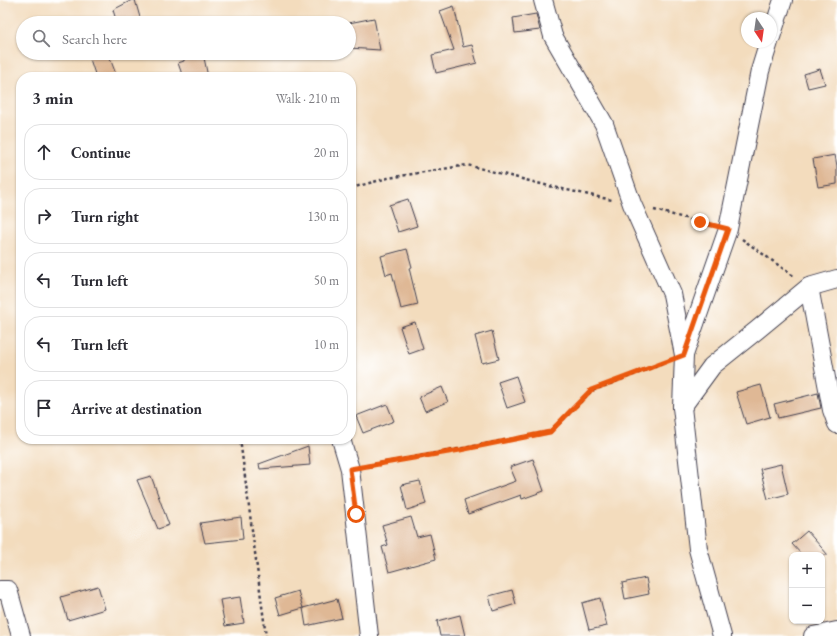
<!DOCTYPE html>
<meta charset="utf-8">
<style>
:root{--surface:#fff;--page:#f2f2f3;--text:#2b2b33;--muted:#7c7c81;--line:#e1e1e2}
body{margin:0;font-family:"EB Garamond",serif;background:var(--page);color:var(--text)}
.controls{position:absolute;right:12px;bottom:12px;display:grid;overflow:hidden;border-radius:8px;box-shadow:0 1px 3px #0004}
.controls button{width:36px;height:36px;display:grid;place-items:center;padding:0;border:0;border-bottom:1px solid var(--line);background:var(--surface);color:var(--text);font:20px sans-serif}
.compass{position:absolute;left:741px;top:12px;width:36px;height:36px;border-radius:50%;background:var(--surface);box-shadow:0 1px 3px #0004;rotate:167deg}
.stop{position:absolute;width:12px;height:12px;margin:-9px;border:3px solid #ea580c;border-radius:50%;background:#fff}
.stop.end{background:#ea580c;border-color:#fff;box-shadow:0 1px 4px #0008}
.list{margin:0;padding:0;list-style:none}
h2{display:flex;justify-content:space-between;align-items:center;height:52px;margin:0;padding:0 16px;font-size:17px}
h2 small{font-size:13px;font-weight:400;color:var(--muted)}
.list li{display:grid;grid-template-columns:26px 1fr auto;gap:12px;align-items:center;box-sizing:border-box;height:56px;margin:0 8px 8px;padding:0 8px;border:1px solid var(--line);border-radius:16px}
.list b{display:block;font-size:15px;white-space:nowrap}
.list em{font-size:13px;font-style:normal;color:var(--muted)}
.icon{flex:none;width:22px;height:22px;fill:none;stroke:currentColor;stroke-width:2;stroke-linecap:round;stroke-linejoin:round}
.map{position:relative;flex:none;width:837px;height:636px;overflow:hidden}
.search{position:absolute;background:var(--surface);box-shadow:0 1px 3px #0004;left:16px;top:16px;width:340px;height:44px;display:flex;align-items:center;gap:10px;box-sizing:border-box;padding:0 14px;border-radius:22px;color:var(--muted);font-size:15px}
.panel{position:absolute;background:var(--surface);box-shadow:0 1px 3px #0004;left:16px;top:72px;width:340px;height:372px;border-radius:16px}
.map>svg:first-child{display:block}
.building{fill:#dfb895}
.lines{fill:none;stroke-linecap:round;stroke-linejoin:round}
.minor-casing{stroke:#413e4e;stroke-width:20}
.path{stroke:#413e4e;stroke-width:2.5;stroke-dasharray:3 3;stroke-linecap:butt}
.minor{stroke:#fff;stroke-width:18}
.route{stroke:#ea580c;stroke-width:5}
</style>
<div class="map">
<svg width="837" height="636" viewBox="0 0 837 636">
<rect width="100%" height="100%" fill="#fff"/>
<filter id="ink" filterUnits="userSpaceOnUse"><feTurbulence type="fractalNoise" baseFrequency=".025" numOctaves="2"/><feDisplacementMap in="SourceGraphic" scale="8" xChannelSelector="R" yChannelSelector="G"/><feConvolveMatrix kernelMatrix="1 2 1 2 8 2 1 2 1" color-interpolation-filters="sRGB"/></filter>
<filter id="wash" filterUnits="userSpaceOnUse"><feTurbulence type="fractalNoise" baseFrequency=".012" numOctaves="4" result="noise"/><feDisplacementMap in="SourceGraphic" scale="16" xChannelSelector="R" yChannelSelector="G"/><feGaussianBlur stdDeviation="0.9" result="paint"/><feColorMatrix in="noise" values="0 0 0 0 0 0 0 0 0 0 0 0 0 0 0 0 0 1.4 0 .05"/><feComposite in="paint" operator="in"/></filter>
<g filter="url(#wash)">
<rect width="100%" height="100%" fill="#f3dcbd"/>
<g id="blocks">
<!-- building -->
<g class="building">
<path d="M132 0H135L141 21 130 23H117L113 10Z"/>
<path d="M454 6 463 47 472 45 477 63 436 73 432 55 454 50 440 11Z"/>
<path d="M536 14 540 30 515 33 513 18Z"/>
<path d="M374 18 380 50 349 48V23Z"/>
<path d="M88 53H108L117 77H96Z"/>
<path d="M184 53H203L208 77H183L178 63 184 61Z"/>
<path d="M820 69 825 84 808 88 804 74Z"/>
<path d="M835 155 837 166V184L818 187 813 159Z"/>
<path d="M408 199 417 226 398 232 389 205Z"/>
<path d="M407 249 412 267 409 268 418 305 401 309 392 273 386 275 381 256Z"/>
<path d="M415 322 423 349 409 354 400 327Z"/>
<path d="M492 331 499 359 482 363 475 336Z"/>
<path d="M516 376 525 402 507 408 498 382Z"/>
<path d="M761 385 770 417 746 424 736 392Z"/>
<path d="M442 387 448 402 425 411 419 397Z"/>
<path d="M818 393 821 408 778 418 774 404Z"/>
<path d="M387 404 394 421 363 433 356 416Z"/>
<path d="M308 446 310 465 260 469 259 464Z"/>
<path d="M533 459 544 491 522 499 521 495 468 514 464 500 516 481 510 467Z"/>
<path d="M781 464 788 494 768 499 760 469Z"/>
<path d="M151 476 169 525 158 529 137 480Z"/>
<path d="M420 481 426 504 407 510 401 485Z"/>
<path d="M241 517 243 539 205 543 200 523Z"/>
<path d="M411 517 417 537 430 534 436 559 389 572 382 547 388 545 382 525Z"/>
<path d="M807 531 828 555H802L792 544Z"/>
<path d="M646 578 649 594 625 599 622 583Z"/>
<path d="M98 586 105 609 68 620 61 597Z"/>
<path d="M512 590 516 604 493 611 489 596Z"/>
<path d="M298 591 303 608 280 615 275 598Z"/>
<path d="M240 597 244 623 225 626 220 600Z"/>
<path d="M600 598 607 626 589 630 582 603Z"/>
<path d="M337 599 342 618 306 626 303 608Z"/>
<path d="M460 615 465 636H440L437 621Z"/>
</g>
</g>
</g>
<g filter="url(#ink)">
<use href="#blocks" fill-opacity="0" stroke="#413e4e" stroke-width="1"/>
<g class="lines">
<!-- minor casing -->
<g class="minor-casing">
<g id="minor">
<path d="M543 0 553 36 604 124 632 204 672 294 684 355 682 407 698 549 722 636"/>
<path d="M771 37 783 0"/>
<path d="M809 287 832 410 837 424"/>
<path d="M684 355 728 229 760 71 769 42"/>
<path d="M682 407 712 366 757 330 809 287 837 279"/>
<path d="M341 439 350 469 369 636"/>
<path d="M0 590H8L21 636"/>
<path d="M813 636 837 631"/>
</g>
</g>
<!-- path -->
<g class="path">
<path d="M351 188 388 178 467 165 549 186 612 200"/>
<path d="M654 210 711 225"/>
<path d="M742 239 795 277"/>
<path d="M240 439 266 636"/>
<path d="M367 466 460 449 550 432 591 391 666 362"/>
</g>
<!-- minor -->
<use href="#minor" class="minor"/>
</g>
</g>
<g class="lines" filter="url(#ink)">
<!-- route -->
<path class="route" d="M356 514 350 469 460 450 550 432 591 390 684 355 728 229 700 222"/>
</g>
</svg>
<div class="controls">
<button>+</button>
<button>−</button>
</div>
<svg class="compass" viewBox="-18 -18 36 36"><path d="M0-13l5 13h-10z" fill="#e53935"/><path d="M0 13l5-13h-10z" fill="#7c7c81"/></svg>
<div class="stop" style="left:356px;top:514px"></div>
<div class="stop end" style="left:700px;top:222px"></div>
<div class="search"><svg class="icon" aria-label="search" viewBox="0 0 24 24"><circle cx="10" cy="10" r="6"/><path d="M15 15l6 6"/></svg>Search here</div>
<section class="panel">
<h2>3 min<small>Walk · 210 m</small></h2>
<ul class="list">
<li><svg class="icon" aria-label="ahead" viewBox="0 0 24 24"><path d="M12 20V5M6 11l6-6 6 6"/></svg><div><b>Continue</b></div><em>20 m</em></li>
<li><svg class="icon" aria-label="right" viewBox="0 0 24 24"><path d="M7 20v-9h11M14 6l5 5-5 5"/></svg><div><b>Turn right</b></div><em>130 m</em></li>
<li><svg class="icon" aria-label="left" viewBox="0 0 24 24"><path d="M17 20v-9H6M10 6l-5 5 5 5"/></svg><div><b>Turn left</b></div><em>50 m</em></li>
<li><svg class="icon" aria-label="left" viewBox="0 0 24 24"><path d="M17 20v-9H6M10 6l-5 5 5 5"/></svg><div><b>Turn left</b></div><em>10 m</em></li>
<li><svg class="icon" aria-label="arrive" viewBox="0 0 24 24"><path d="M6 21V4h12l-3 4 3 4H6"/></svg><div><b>Arrive at destination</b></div></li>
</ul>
</section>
</div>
